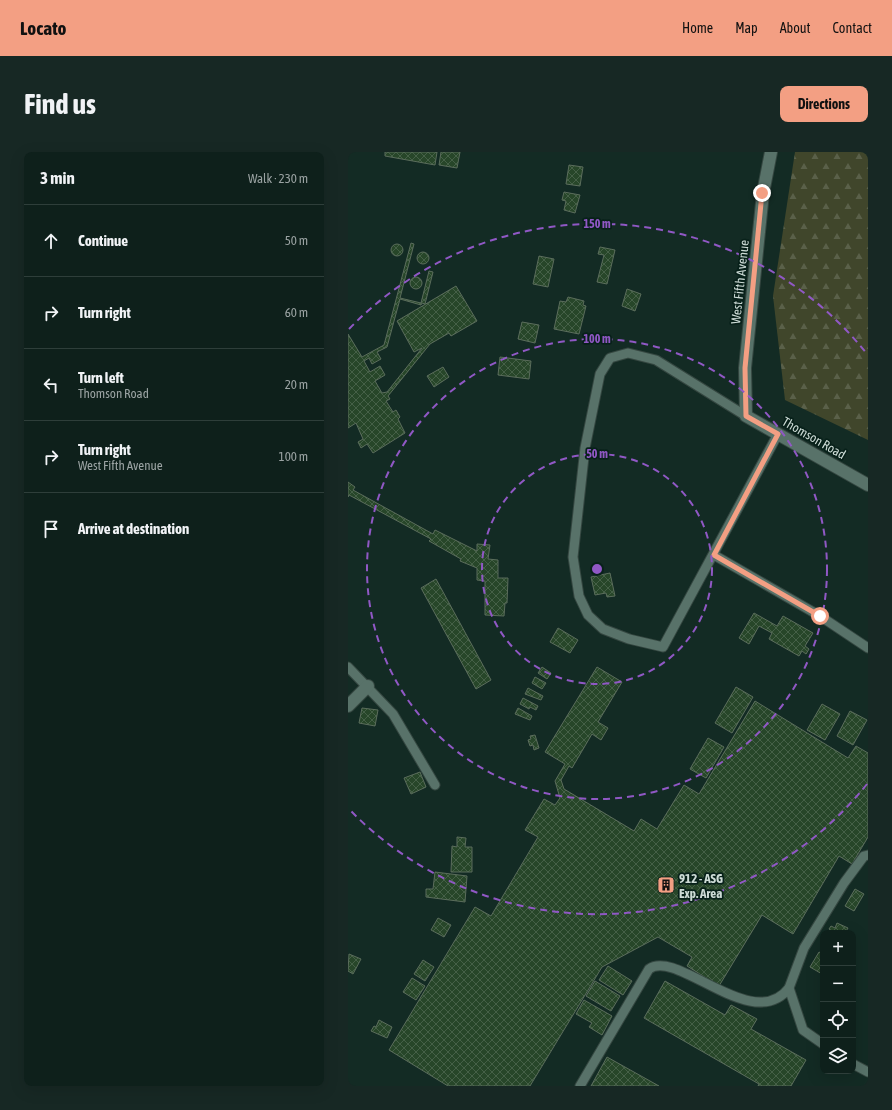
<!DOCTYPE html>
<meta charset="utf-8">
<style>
:root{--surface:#0e201b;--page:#172824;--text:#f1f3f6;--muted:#9ba3a3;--line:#2e3e3a;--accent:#f39f83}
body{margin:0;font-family:"Asap Condensed",sans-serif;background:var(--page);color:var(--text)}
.controls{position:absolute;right:12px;bottom:12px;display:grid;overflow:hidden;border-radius:8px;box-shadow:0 4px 16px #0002}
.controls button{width:36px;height:36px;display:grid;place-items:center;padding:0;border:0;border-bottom:1px solid var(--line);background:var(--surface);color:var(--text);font:20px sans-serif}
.stop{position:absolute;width:12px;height:12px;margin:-9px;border:3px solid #f39f83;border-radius:50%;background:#fff}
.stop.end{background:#f39f83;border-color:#fff;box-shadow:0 1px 4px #0008}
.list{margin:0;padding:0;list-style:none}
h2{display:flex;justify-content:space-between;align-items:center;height:52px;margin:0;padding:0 16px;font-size:17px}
h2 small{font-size:13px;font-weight:400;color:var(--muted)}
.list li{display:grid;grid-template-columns:26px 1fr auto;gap:12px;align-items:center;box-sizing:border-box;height:72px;padding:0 16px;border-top:1px solid var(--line)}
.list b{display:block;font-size:15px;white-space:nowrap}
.list p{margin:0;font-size:13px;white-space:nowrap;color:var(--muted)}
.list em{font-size:13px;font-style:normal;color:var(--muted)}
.icon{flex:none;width:22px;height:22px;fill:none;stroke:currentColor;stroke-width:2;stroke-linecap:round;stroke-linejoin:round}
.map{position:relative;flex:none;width:520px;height:934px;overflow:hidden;border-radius:8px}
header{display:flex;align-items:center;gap:24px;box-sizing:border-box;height:56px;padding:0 20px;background:var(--accent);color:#111}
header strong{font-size:19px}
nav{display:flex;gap:22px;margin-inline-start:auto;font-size:14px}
.intro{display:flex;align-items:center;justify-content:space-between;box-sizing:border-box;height:96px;padding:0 24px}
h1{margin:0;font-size:28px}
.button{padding:10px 18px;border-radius:8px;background:var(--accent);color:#111;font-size:14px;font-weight:700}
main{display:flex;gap:24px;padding:0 24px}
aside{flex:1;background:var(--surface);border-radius:8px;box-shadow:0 4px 16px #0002}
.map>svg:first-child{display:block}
.forest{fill:url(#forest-firs)}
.building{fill:url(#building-cross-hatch);stroke:#5b6d5c}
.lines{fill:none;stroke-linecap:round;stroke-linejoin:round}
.lane-casing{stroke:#354741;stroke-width:11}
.street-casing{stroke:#354741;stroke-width:14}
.lane{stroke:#587269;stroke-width:9}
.street{stroke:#587269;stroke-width:12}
.route{stroke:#f39f83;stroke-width:5}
.ring{fill:none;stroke:#9058c5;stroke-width:2;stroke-dasharray:7 5}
.labels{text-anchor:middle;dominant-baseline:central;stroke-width:3.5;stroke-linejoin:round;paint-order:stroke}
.street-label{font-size:13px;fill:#cddbd6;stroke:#08211a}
.poi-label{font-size:13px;font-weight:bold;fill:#cddbd6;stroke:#08211a;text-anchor:start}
.centre{fill:#9058c5;stroke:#08211a;stroke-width:2}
.ring-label{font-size:12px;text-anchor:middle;font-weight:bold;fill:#9058c5;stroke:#08211a;stroke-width:3.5;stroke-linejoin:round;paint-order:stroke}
</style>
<header>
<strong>Locato</strong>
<nav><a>Home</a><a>Map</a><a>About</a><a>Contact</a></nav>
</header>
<div class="intro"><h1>Find us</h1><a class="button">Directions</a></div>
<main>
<aside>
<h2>3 min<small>Walk · 230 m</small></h2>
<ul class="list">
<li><svg class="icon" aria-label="ahead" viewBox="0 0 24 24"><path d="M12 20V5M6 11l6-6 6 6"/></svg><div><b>Continue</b></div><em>50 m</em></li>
<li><svg class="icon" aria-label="right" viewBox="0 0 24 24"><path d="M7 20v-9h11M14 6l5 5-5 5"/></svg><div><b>Turn right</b></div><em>60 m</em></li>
<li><svg class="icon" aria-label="left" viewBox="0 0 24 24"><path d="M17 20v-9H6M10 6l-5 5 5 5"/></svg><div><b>Turn left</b><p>Thomson Road</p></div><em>20 m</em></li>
<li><svg class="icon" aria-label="right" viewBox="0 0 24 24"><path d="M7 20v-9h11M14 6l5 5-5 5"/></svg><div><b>Turn right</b><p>West Fifth Avenue</p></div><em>100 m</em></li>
<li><svg class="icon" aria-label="arrive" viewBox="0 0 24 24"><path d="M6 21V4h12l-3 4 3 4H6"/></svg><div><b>Arrive at destination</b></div></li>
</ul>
</aside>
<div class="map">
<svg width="520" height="934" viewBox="0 0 520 934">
<defs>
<pattern id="forest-firs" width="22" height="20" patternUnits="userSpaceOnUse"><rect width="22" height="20" fill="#40462b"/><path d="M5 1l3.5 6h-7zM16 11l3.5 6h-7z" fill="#5a6049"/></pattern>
<pattern id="building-cross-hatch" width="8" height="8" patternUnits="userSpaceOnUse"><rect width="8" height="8" fill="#274629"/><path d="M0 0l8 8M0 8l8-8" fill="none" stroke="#456047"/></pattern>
</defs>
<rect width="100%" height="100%" fill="#132b24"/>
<!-- forest -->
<path class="forest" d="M447 0H520V288L437 248 425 144Z"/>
<!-- building -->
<g class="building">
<path d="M37 0H89L87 13 37 4Z"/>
<path d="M93 0H112L109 16 91 13Z"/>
<path d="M221 13 235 15 232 34 218 32Z"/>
<path d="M216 40 232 43 227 61 216 58 218 49 214 48Z"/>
<path d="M63 91 66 92 52 146 73 151 81 119 85 120 77 152 74 151 73 153 52 147 39 195 29 200 33 207 24 212 21 206 16 209 22 220 32 214 37 223 27 229 34 241 39 240 74 196 66 200 49 169 108 134 129 169 103 184 101 181 82 192 40 244 42 247 38 249 45 260 48 258 52 265 50 267 57 281 25 301 19 292 13 296 10 290 15 287 8 271 0 276V182L14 205 36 193Z"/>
<circle cx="49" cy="98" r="6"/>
<path d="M252 95 267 98 259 132 249 130 256 103 250 102Z"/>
<circle cx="75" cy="106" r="6"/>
<path d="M191 104 206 107 200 135 185 132Z"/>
<circle cx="68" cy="131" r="6"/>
<path d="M279 137 293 142 287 159 274 154Z"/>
<path d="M220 145 236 149 235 153 238 154 231 182 206 177 212 149 218 150Z"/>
<path d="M174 170 191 173 187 191 170 187Z"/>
<path d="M152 205 183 209 181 227 150 223Z"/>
<path d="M95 215 101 225 86 235 79 224Z"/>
<path d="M0 330 7 335 5 338 85 382 87 378 129 399V392L142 393 140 407 150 408V426H160L159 451H157L156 464 137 463V429L129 428V416L112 409 113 407 81 389 83 387 1 343 0 345Z"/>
<path d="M262 421 267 444 259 445 258 441 247 443 243 425Z"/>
<path d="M88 427 143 528 128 537 73 436Z"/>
<path d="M406 461 429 474 435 464 465 481 457 494 461 497 458 502 454 499 451 504 421 487 424 481 411 474 401 492 391 486Z"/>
<path d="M210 476 230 488 222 501 202 490Z"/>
<path d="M194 515 203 521 199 527 190 521Z"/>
<path d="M249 515 274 530 250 570 260 576 253 588 244 582 224 616 221 614 213 628 216 637 286 679 293 667 309 677 336 633 351 642 407 549 500 606 508 594 520 601V685L504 712 491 704 445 782 414 763 371 834 339 814 344 805 310 785 254 815 182 934H100L41 898 127 755 143 764 190 685 177 678 196 647 207 653 212 646 207 629 217 612 197 600Z"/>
<path d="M187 525 198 531 194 537 184 531Z"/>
<path d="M388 535 405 545 384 581 367 571Z"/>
<path d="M180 536 195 544 193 548 177 542Z"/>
<path d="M175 546 190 554 188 558 182 555 181 557 172 552Z"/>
<path d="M474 552 492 562 477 588 459 578Z"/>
<path d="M14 556 30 558 27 574 11 571Z"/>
<path d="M170 556 184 564 182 568 167 562Z"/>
<path d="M502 559 519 568 505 593 489 584Z"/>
<path d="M187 583 191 596 186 598 185 593 182 594 180 588 183 587 182 584Z"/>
<path d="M360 586 376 595 358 626 342 617Z"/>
<path d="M72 620 78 635 63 642 56 626Z"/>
<path d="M109 685 118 686 117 695H124V720H103L104 694 109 695Z"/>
<path d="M87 720 119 724 117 750 78 745V737H85Z"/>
<path d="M507 737 516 742 506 759 497 754Z"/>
<path d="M90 766 103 773 96 785 83 778Z"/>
<path d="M489 771 500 776 497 781H483L484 779 481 777 483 774 487 776Z"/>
<path d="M471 800 475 802 474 822 462 815Z"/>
<path d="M1 802 13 807 5 822 0 819Z"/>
<path d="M75 808 86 815 77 829 66 822Z"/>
<path d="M260 814 284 829 275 843 251 828Z"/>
<path d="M64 826 77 834 68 848 55 840Z"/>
<path d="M247 829 272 844 263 859 238 844Z"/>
<path d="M317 829 377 863 383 853 409 867 403 877 458 908 443 934H410L411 932 296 866Z"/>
<path d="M236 848 264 864 254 883 241 875 244 871 228 862Z"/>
<path d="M31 868 44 875 39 886 23 879 26 874 28 875Z"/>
<path d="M259 905 311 934H243Z"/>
</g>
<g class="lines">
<!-- lane casing -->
<g class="lane-casing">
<g id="lane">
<path d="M398 264 308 208 280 201 262 206 252 222 237 296 225 405 231 444 240 463 255 477 281 487 315 495 430 282"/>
<path d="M366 403 472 464 520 496"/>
<path d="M0 515 45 562 87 633"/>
<path d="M475 892 455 878 441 836 456 796 496 731 516 704 520 703"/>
<path d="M505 912 520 920"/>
<path d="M232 934 301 817C329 796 405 883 441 836"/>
</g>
</g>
<!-- street casing -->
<g class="street-casing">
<g id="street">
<path d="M423 0 415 41 397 216 398 264 520 333"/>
<path d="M0 554 20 534"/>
</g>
</g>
<!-- lane -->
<use href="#lane" class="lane"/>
<!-- street -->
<use href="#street" class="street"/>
</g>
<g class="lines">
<!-- route -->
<path class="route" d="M414 41 397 216 398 264 430 282 366 403 472 464"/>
</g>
<!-- distance rings -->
<g class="ring">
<circle cx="249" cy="417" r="115"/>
<circle cx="249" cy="417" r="230"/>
<path d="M519 632A345 345 0 0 1 1 657M1 177A345 345 0 0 1 519 202"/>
</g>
<!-- icons -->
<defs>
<g id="building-square" transform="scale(0.9)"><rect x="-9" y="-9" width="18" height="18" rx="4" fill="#f39f83" stroke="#08211a"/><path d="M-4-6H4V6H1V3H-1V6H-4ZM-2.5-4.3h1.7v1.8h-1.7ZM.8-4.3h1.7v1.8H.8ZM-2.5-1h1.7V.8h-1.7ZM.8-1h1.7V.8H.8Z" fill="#111"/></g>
</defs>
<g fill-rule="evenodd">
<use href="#building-square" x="318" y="733"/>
</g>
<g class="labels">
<!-- street labels -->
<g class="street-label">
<text transform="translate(392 130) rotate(-84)">West Fifth Avenue</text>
<text transform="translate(466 286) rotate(30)">Thomson Road</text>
</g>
<!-- poi labels -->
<g class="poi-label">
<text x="331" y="726">912 - ASG<tspan x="331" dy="15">Exp. Area</tspan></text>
</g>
</g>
<circle cx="249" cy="417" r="6" class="centre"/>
<g class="ring-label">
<text x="249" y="76">150 m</text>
<text x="249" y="191">100 m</text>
<text x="249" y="306">50 m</text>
</g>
</svg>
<div class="controls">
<button>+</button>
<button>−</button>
<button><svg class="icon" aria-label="locate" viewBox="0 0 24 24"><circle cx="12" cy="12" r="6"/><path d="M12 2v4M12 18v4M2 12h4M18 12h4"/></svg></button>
<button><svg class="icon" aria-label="layers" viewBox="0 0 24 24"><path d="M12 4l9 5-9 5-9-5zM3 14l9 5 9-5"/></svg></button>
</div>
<div class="stop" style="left:472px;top:464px"></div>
<div class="stop end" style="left:414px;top:41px"></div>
</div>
</main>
